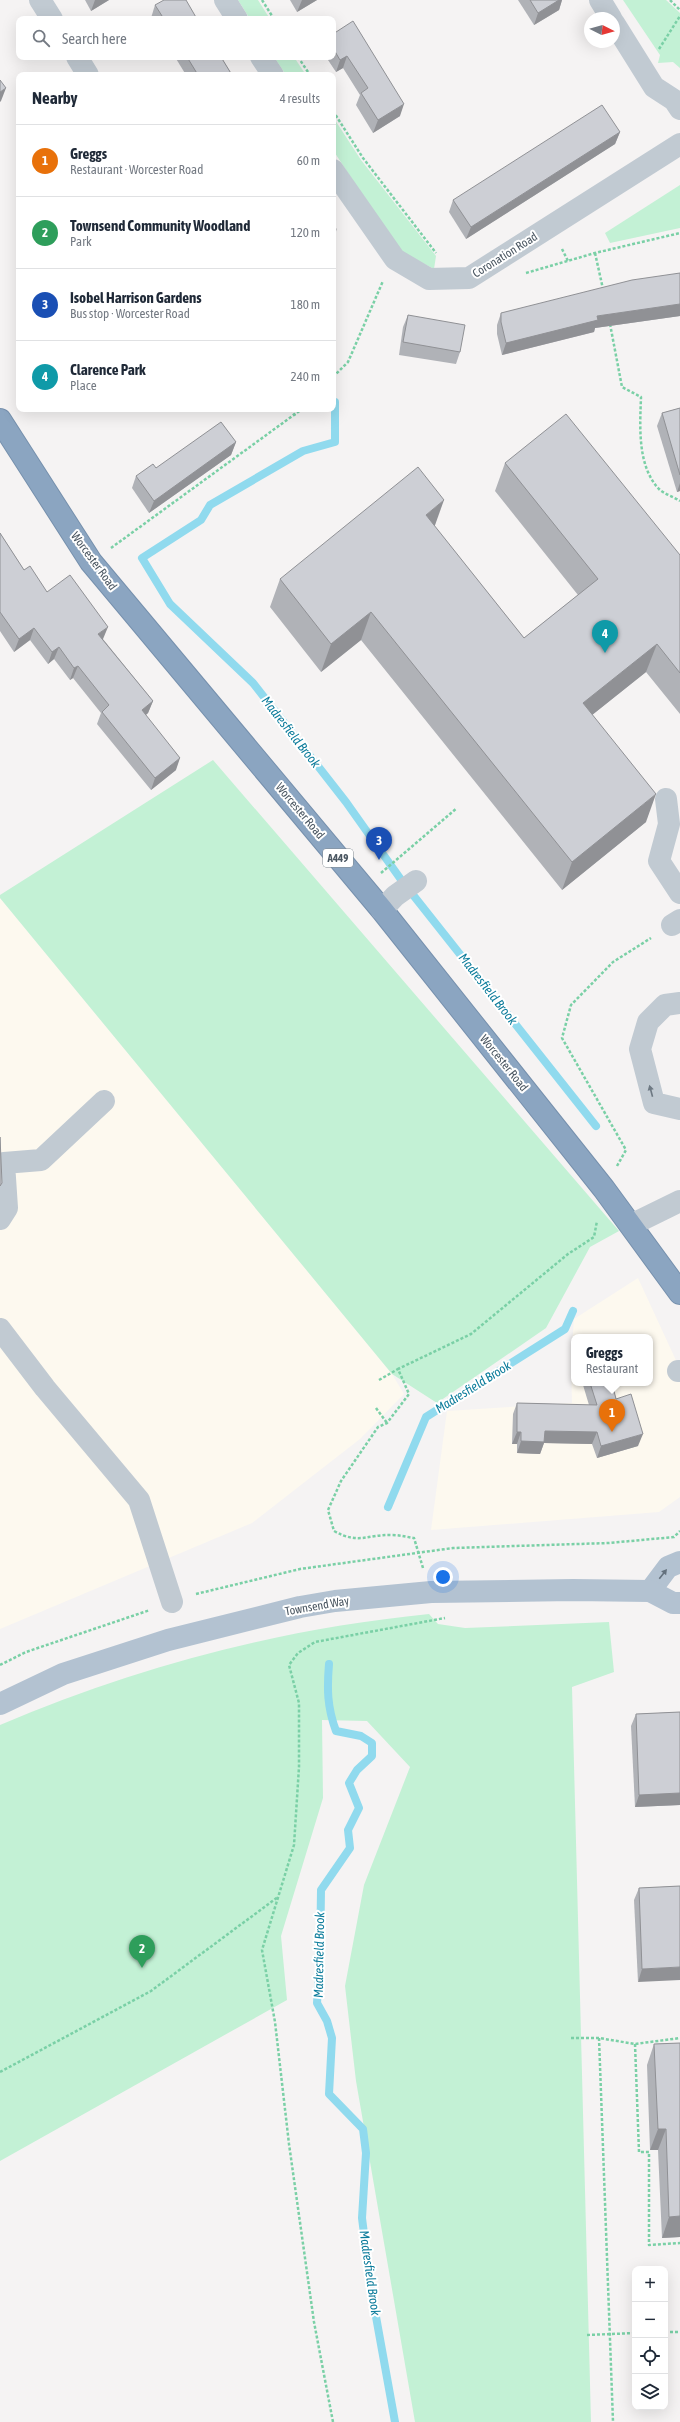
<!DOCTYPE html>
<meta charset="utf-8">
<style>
:root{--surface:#fff;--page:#f6f6f7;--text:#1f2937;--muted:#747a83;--line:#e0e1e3;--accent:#7c3aed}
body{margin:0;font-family:"Asap Condensed",sans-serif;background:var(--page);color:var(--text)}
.controls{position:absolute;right:12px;bottom:12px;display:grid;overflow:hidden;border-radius:8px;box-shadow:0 4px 16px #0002}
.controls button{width:36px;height:36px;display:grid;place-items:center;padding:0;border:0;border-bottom:1px solid var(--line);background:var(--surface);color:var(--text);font:20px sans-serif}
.compass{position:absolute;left:584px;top:12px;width:36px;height:36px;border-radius:50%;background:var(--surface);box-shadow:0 4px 16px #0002;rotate:96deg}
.you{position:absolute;left:443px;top:1577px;width:14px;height:14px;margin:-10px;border:3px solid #fff;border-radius:50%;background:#1a73e8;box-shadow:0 0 0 6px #1a73e833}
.badge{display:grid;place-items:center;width:26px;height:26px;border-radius:50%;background:var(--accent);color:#fff;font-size:13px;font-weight:700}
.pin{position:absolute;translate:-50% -33px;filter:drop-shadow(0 1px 2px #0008)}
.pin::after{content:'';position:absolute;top:21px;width:14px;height:12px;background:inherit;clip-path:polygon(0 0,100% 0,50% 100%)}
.popup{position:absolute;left:571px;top:1334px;width:82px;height:52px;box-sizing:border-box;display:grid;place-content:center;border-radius:8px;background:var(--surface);filter:drop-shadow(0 1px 3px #0005);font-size:13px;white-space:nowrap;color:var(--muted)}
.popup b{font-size:15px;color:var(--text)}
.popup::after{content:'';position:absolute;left:50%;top:100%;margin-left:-8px;border:8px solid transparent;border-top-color:var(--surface)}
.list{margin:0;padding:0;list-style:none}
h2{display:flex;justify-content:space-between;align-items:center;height:52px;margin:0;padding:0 16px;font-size:17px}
h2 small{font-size:13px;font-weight:400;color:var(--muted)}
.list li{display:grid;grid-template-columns:26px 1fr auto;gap:12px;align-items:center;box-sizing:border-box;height:72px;padding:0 16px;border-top:1px solid var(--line)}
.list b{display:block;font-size:15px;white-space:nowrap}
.list p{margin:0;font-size:13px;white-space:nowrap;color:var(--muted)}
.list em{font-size:13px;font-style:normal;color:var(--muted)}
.icon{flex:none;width:22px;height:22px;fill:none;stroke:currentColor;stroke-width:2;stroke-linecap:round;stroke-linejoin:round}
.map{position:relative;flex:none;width:680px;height:2422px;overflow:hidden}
.search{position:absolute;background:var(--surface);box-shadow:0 4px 16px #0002;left:16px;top:16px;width:320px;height:44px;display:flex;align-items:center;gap:10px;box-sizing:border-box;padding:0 14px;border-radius:8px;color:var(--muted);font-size:15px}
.panel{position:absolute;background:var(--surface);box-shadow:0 4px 16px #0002;left:16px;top:72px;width:320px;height:340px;border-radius:8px}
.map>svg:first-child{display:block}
.commercial{fill:#fdf9ef;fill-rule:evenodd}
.green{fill:#c3f1d5}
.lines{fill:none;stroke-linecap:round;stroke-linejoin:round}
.stream{stroke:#90daee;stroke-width:8}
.highway-casing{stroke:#7690ad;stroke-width:24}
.path{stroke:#7ad0a6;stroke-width:2.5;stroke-dasharray:3 2;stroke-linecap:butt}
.minor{stroke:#c1cad2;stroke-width:22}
.major{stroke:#b3c2d1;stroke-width:22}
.highway{stroke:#8ba5c1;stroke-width:22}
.wall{fill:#b0b2b7}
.shaded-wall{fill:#909195}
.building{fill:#cdcfd5;stroke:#909195}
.oneway{fill:#6e7983}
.oneway2{fill:#64717d}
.labels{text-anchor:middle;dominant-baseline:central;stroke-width:4;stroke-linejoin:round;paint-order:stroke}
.shield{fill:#fff;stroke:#808990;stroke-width:1}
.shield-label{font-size:11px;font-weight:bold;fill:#4a5661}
.street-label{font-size:12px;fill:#4a5661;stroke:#fff}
.water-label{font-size:13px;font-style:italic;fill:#0c7c9b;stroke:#fff}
</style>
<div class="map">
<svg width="680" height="2422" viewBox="0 0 680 2422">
<rect width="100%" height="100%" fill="#f5f3f3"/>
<!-- commercial -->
<g class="commercial">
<path d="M0 898 392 1374 404 1394 360 1439 252 1523 0 1629Z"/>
<path d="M638 1278 680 1369V1497L659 1512 431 1530 447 1411 572 1403 571 1360 574 1319ZM574 1337H650V1383H574Z"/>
</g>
<!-- green -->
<g class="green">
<path d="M238 0H258L270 19H250Z"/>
<path d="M623 0H666L680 13V68L673 62 658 63 660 55Z"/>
<path d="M274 57H294L306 75H286Z"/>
<path d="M333 117 361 160 436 256 434 269 398 250 333 150Z"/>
<path d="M680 185V228L610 243 605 233Z"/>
<path d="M213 760 619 1231 590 1247 546 1328 437 1403 392 1374 0 898V895Z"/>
<path d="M429 1614 438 1624 465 1628 609 1622 614 1672 572 1687 591 2422H415L356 2081 345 1986 364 1885 410 1767 367 1721 322 1720 323 1798 281 1936 287 2000 0 2161V1725C138 1666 280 1629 429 1614Z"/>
</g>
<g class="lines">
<!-- stream -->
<g class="stream">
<path d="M335 402V442L303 451 210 505 201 520 142 558 170 604 253 683 346 802 402 881 596 1126"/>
<path d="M388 1507 426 1417 565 1329 573 1311"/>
<path d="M329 1664C327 1688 327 1707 336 1731L361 1736 372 1743V1756L357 1770 349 1783 359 1808 348 1830 350 1848 321 1890 320 1960 317 2003 327 2021 332 2038 329 2094 363 2129 366 2153 362 2218 371 2289 395 2422"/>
</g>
<!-- highway casing -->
<g class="highway-casing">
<path id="highway" d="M0 420 91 562 382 910 604 1189 680 1293"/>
</g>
<!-- path -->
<g class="path">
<path d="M262 0 274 19"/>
<path d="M670 0 680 10"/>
<path d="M659 49 680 16"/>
<path d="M298 57 310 75"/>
<path d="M333 111 363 158 436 253"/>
<path d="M562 249 568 261"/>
<path d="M595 253 603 289"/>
<path d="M526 273 595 253 680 233"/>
<path d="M610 324 622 387 641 397C640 426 637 466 659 489 664 494 674 497 680 501"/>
<path d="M333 377 348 362 383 281"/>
<path d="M291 409 295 416"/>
<path d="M111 548 302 409"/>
<path d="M381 873 457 808"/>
<path d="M617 1166 626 1150 562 1038 571 1005 613 962 651 938"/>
<path d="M379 1380 398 1369"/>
<path d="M376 1408 387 1423"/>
<path d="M423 1568 414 1538C407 1537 400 1535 392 1535 368 1534 359 1545 334 1531L328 1510 341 1481 378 1427 387 1423 409 1394 398 1369 471 1334 568 1254 594 1237 597 1221"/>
<path d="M196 1594 300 1569 453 1548 609 1543 674 1537 680 1531"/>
<path d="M0 1665 26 1652 150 1610"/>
<path d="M571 2038H599L635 2044 680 2038"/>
<path d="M599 2038 613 2422"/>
<path d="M635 2044 639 2152H649V2245L680 2243"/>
<path d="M0 2072 151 1991 278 1897"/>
<path d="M665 2332H680"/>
<path d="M587 2335 635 2333"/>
<path d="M333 2422 314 2322 289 2144 275 2022 262 1950 294 1845 299 1767V1703L289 1665 298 1653 315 1642 445 1618"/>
</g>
<!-- minor -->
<g class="minor">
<path d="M40 0 52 19"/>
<path d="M225 0 237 19"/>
<path d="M600 0 611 18"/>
<path d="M614 23 654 87 674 100 680 109"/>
<path d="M77 57 88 75"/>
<path d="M261 57 273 75"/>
<path d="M333 170 395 259 429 279 469 278 680 144"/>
<path d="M666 799 669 824 659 861 680 893"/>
<path d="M382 910 395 896 416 881"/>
<path d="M672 925 680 920"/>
<path d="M680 1003 665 1005 648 1022 640 1049 654 1103 680 1109"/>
<path d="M0 1219 7 1208 4 1163 41 1160 104 1101"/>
<path d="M631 1225 680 1201"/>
<path d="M0 1329 45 1388 139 1500 172 1602"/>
<path d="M678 1371H680"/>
</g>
<!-- major -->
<g class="major">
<path d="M650 1591 668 1567 680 1562"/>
<path d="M0 1704 63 1674 168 1640 300 1607 335 1601 431 1592 573 1590 650 1591 673 1603H680"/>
</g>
<!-- highway -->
<use href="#highway" class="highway"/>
</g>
<!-- wall -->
<g class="wall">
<path d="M85 0H109L91 11Z"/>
<path d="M290 0H317L297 12Z"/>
<path d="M518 0H562L559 10 534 25Z"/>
<path d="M155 5 197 19H151V18Z"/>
<path d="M333 34 400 116 373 133 356 105 360 95 343 68 336 72 326 57H333Z"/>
<path d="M175 57H221L232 75H186Z"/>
<path d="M620 132 615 144 466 239 449 212 453 200Z"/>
<path d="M680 273V316L595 328 594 332 502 355 497 334V325L501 313Z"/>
<path d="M408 315 460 352 456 364 399 355 403 327Z"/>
<path d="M680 408V491L677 492 657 426 662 413Z"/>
<path d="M236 442 231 455 149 513 132 488 136 476 156 468Z"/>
<path d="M505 463 680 555V714L646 672 592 715 646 822 562 890 361 640 321 672 270 607 280 579 435 527 524 638 578 595 495 491Z"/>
<path d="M0 533 24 570 47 592 103 639 153 701 148 713 146 715 176 770 151 790 97 724 101 713 73 678 70 680 54 659 48 664 30 640 14 652 0 631Z"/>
<path d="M584 1383H612L616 1399 638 1446 597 1458 592 1444 544 1443 540 1454 517 1453V1444H512L513 1414 517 1403 589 1405 583 1385Z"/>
<path d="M680 1712V1805L635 1807 631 1726 636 1714Z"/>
<path d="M680 1886 638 1982 634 1900 639 1888Z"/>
<path d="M680 2043V2237L662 2238 658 2150H650L647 2065 654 2044Z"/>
</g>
<!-- shaded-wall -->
<g class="shaded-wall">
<path d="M95 0H109L91 11Z"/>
<path d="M302 0H317L297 12Z"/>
<path d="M559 0H562L559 10 534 25 538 13Z"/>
<path d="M347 56 343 68 336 72 340 60Z"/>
<path d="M6 88 1 101 0 102V92Z"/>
<path d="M404 104 400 116 373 133 378 120Z"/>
<path d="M620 132 615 144 466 239 471 227Z"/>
<path d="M680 304V316L595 328 594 332 502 355 506 343 597 316Z"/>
<path d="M236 442 231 455 149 513 154 501Z"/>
<path d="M680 483V491L677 492Z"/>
<path d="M444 500 434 528 426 515Z"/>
<path d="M371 612 361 640 321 672 331 644Z"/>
<path d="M108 627 103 639 93 646 98 634Z"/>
<path d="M34 628 30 640 14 652 19 639Z"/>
<path d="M657 644 646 672 572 731 583 703Z"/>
<path d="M59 647 54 659 48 664 52 652Z"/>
<path d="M78 666 73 678 70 680 74 668Z"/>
<path d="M153 701 148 713 137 722 142 710Z"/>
<path d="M180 758 176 770 151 790 155 778Z"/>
<path d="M656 794 646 822 562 890 572 862Z"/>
<path d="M545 1431 597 1432 592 1444 544 1443 540 1454 517 1453 521 1441Z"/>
<path d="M517 1432H521L517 1444H512Z"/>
<path d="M643 1434 638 1446 597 1458 601 1446Z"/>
<path d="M680 1793V1805L635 1807 639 1795Z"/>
<path d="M680 1967V1980L638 1982 642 1969Z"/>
<path d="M658 2129H666L658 2150H650Z"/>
<path d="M680 2216V2237L662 2238 669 2217Z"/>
</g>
<!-- building -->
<g class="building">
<path d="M164 0H186L197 19H164L155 5Z"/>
<path d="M530 0H559L538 13Z"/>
<path d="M353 21 404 104 378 120 361 93 368 88 347 56 340 60 333 48V34Z"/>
<path d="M187 57H221L232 75H198Z"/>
<path d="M0 80 6 88 0 92Z"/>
<path d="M602 105 620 132 471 227 453 200Z"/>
<path d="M333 223 336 229 333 245Z"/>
<path d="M680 273V304L597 316 598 320 506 343 501 322V313L632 280Z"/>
<path d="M408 315 465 325 460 352 403 342Z"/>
<path d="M680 408V475L662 413Z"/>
<path d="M566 414 680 555V673L657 644 583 703 656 794 572 862 371 612 331 644 280 579 418 467 444 500 426 515 524 638 598 579 505 463Z"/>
<path d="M221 422 236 442 154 501 136 476 153 464 156 468Z"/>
<path d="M0 533 24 570 30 566 47 592 70 575 108 627 98 634 153 701 142 710 180 758 155 778 102 712 109 705 78 666 74 668 59 647 52 652 34 628 19 639 0 612Z"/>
<path d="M0 1137 2 1183 0 1186Z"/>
<path d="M590 1383H612L616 1399 631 1394 643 1434 601 1446 597 1432 545 1431 544 1442 521 1441V1432H517V1403L597 1405Z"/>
<path d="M680 1712V1793L639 1795 636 1714Z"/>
<path d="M680 1886V1967L642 1969 639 1888Z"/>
<path d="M680 2043V2216L669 2217 666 2129H658L654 2044Z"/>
</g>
<!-- one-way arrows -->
<defs><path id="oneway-solid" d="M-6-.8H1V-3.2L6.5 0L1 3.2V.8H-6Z"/></defs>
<use class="oneway" href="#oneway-solid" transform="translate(651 1091) rotate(-105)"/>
<use class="oneway2" href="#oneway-solid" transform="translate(663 1574) rotate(-52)"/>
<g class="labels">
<!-- shield labels -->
<rect class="shield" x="323" y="849" width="30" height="18" rx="3"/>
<g class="shield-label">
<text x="338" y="858">A449</text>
</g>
<!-- street labels -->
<g class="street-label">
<text transform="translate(505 255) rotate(-32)">Coronation Road</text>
<text transform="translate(94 561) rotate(54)">Worcester Road</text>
<text transform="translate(300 811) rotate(50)">Worcester Road</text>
<text transform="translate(504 1063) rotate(51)">Worcester Road</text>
<text transform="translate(317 1606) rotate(-10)">Townsend Way</text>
</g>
<!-- water labels -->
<g class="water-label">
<text transform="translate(291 732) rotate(52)">Madresfield Brook</text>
<text transform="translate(488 989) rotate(52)">Madresfield Brook</text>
<text transform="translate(473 1387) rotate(-32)">Madresfield Brook</text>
<text transform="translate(319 1955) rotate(-89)">Madresfield Brook</text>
<text transform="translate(370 2273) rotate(82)">Madresfield Brook</text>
</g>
</g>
</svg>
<div class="controls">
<button>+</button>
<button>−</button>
<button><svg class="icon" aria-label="locate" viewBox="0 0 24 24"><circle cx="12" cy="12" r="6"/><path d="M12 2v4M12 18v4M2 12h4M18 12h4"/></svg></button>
<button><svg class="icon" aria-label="layers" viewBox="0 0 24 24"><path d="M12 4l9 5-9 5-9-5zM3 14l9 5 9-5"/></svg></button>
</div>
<svg class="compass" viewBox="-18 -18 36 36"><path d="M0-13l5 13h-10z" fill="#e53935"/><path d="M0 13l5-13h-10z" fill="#747a83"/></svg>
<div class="you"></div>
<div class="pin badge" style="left:612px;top:1432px;background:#e8710a">1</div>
<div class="popup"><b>Greggs</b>Restaurant</div>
<div class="pin badge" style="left:142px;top:1968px;background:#2e9e5b">2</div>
<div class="pin badge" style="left:379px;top:860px;background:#1a4fb4">3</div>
<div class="pin badge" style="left:605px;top:653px;background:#0f9aa8">4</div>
<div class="search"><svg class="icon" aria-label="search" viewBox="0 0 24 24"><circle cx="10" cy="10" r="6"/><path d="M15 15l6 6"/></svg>Search here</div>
<section class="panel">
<h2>Nearby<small>4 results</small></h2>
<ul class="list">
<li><span class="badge" style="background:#e8710a">1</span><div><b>Greggs</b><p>Restaurant · Worcester Road</p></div><em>60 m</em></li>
<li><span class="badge" style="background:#2e9e5b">2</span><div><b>Townsend Community Woodland</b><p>Park</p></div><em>120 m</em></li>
<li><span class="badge" style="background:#1a4fb4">3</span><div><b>Isobel Harrison Gardens</b><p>Bus stop · Worcester Road</p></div><em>180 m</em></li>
<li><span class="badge" style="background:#0f9aa8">4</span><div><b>Clarence Park</b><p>Place</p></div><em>240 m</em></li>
</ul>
</section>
</div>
